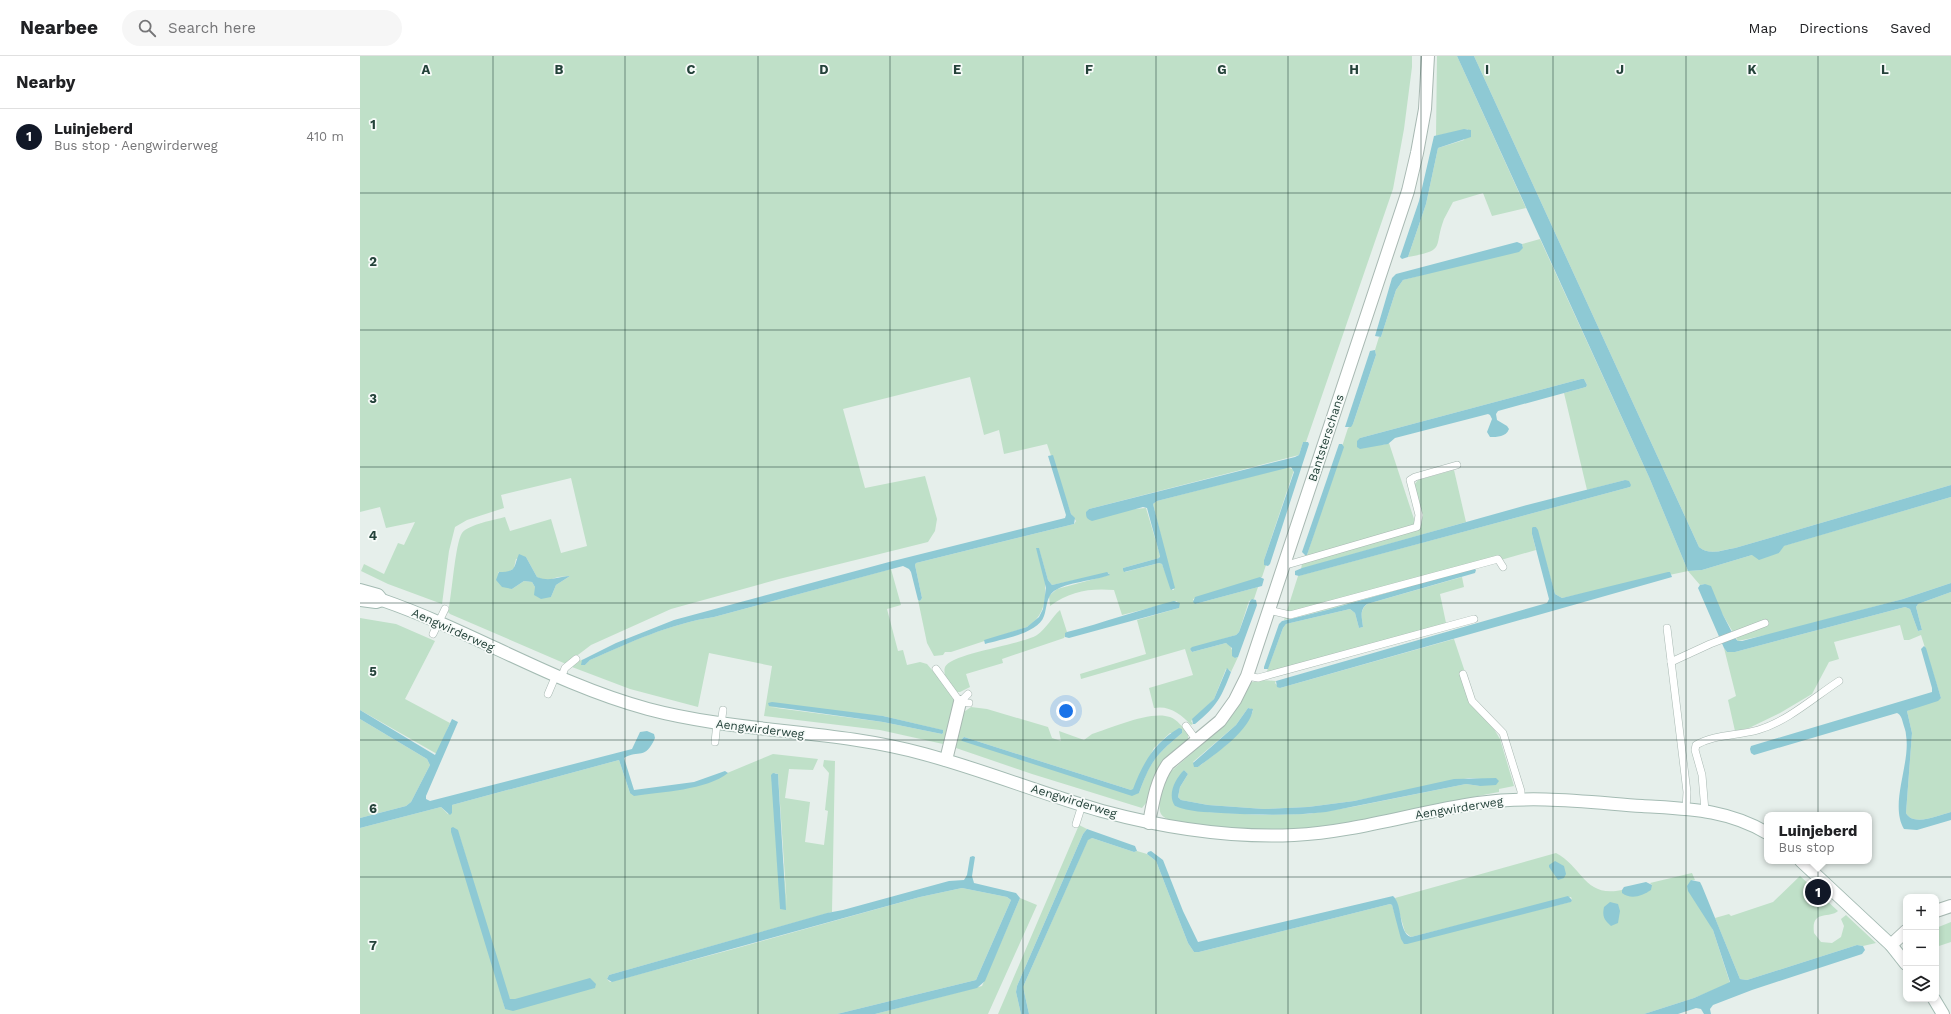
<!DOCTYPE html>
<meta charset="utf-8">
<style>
:root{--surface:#fff;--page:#f6f6f6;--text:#202124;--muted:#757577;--line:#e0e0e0;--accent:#111827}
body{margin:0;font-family:"Work Sans",sans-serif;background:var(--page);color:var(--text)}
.controls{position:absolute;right:12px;bottom:12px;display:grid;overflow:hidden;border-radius:8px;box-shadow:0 2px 6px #0003}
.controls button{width:36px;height:36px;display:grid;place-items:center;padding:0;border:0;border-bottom:1px solid var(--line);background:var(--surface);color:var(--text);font:20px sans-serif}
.you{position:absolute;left:706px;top:655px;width:14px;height:14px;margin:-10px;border:3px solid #fff;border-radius:50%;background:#1a73e8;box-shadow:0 0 0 6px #1a73e833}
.badge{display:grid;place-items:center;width:26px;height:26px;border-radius:50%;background:var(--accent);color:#fff;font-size:13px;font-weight:700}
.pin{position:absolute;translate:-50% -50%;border:2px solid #fff;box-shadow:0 1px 4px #0006}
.popup{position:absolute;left:1404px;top:756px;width:108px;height:52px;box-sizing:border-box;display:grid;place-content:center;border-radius:8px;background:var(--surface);filter:drop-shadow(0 1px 3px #0005);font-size:13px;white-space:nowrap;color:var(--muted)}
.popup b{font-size:15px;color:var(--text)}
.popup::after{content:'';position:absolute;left:50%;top:100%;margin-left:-8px;border:8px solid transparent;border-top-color:var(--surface)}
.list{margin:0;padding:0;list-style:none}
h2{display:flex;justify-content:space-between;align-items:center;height:52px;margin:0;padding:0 16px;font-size:17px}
h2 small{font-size:13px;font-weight:400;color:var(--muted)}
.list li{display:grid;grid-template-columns:26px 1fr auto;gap:12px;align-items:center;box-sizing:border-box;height:56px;padding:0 16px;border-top:1px solid var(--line)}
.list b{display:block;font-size:15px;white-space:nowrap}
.list p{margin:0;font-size:13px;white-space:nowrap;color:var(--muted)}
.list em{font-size:13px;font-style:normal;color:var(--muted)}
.icon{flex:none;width:22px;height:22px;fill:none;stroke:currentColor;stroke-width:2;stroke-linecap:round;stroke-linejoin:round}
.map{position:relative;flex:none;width:1591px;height:958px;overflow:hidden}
header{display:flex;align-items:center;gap:24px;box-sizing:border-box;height:56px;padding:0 20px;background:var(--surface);border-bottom:1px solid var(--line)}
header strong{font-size:19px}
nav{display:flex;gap:22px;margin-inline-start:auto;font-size:14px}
.search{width:280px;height:36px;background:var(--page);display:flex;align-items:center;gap:10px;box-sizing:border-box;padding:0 14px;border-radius:22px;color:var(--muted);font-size:15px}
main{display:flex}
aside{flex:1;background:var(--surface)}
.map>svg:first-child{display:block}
.green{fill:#bfe0c8;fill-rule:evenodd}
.water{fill:#8ec9d4}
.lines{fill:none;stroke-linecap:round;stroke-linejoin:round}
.lane-casing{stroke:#a8b8b2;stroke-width:8}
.street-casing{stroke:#a8b8b2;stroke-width:14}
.secondary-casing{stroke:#a4bbb3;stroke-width:14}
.lane{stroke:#fff;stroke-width:7}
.street{stroke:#fff;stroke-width:12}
.secondary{stroke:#fff;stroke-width:12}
.grid{fill:none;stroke:#24423a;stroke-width:1;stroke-opacity:0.55}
.labels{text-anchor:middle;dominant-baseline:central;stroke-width:3.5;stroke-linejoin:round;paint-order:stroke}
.street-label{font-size:12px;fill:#24423a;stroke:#f7fbf9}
.grid-label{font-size:13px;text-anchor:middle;font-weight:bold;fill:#24423a;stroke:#f7fbf9;stroke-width:3.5;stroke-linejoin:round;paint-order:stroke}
</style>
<header>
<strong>Nearbee</strong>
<div class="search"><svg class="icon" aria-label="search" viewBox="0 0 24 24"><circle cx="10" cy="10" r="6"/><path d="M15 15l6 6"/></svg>Search here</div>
<nav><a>Map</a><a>Directions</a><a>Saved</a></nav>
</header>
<main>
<aside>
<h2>Nearby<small></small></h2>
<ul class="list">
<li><span class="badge">1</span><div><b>Luinjeberd</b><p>Bus stop · Aengwirderweg</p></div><em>410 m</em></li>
</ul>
</aside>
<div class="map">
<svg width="1591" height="958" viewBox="0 0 1591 958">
<rect width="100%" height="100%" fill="#e6efeb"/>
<!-- green -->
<g class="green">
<path d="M0 0H1052V11L1044 73 1033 133 946 386H943L939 399 729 453 726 457 786 452 800 499 799 502 763 512 765 516 799 507 802 508 812 534H814L793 448 797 445 927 411 934 414 904 504V508L906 509 902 521 833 543 835 548 898 531 894 543 889 545 879 576 876 579 830 593 832 596 866 587 870 589 875 602 878 601 871 616 870 614 866 613 854 643 831 665 833 668 831 669C821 658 809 649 794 652L789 632 833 619 825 593 721 623 720 618 786 598 777 564 819 552 817 545 762 559 754 534C730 532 710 535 690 550L689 540 697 533 749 519V517L692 529 688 524 679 493C684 519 695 554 667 571L591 596H585L583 599 574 600 567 587 558 544 560 545 562 542 555 509 556 507 714 468 716 465 711 458 687 388 644 398 639 374 624 379 610 321 483 353 505 432 565 420 577 463 575 475 568 486 419 523 311 553 231 589 206 608 90 558 88 556C92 539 95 488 102 477 109 468 135 464 145 461L150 475 191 463 201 497 227 490 211 422 141 439 144 452 107 464 95 471 89 495 82 548 28 528 1 515 4 508 24 518 38 487 44 489 55 466 26 472 20 451 0 456ZM166 501 177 521 186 525 198 521 210 520 196 529 191 541 175 531 172 526 164 525 152 533 138 516H149L154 512 156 503Z"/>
<path d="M1077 0H1097L1166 152 1132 160 1123 137 1093 146C1090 152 1087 157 1084 163 1073 192 1087 194 1048 201L1066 148 1078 92 1104 84 1108 73 1076 80Z"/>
<path d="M1114 0H1591V429L1375 492C1362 494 1349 500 1339 491Z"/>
<path d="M1180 183 1289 421 1328 515 1342 514 1392 499 1419 497 1423 490 1591 441V527L1543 543 1416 577 1378 585 1345 528 1340 529 1328 515 1202 542 1195 538 1176 471 1172 478 1176 494 967 554 924 564 938 520 1270 431 1265 424 1227 434 1204 337 1226 331 1227 329 1224 323H1221L1000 382 1023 389 1029 387 1055 466 1054 469 944 503 945 499H947L988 372 993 368 1016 299 1015 294 1019 281H1021L1036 234 1043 224 1163 192 1162 188Z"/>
<path d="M1094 414 1106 466 941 513 942 508 1058 474C1068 463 1057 442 1054 429L1058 424Z"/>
<path d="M531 513 541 549 527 553 538 595 543 594 547 609 560 606 567 608 593 639 596 648 586 687 583 688 520 674 404 660 412 610 349 597 338 651 270 633 212 611 219 605 224 603 222 604 225 609 230 604C270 586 309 568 354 561ZM409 651 523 660 582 674 583 677 582 678 523 666Z"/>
<path d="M1102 521 1104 531 1080 538 1086 567 1014 589 911 617 907 615 923 572 926 568 990 553 995 557 999 572 1003 571C1002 562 999 555 1007 548Z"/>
<path d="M1591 536V756C1579 759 1553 771 1546 757L1552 677 1547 655 1581 642 1561 579 1549 584H1544L1540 569 1474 586 1479 603 1469 606 1452 638 1420 657 1389 672 1375 675 1368 644 1376 640 1364 592 1367 596H1375L1545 551 1550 553 1558 575 1562 574 1556 551 1558 548Z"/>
<path d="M700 554 707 576 704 582 642 603 643 607 606 618 610 631 600 636H596C591 629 582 620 585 611 591 597 661 589 677 579 686 573 692 561 700 554Z"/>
<path d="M0 562 36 568 75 585 45 643 90 667 77 698 0 654Z"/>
<path d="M1094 583 1118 655 1134 673 1140 683 1154 730 1139 733V736C1074 748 1009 768 943 773 910 776 876 773 843 770 833 769 806 767 801 758 796 749 804 726 808 718L856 676 888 627 902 624 916 625 915 627 920 632ZM888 652H890L893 655C882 679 859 695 838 711L833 706 876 669ZM824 714 828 718 820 731 818 741 821 744 848 749 904 753 948 751 994 745 1109 722 1122 723 1120 730 1106 728 992 751 948 758 903 759 847 756 815 750 814 730Z"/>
<path d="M611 651 627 653 688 671 692 682 701 685 699 675 724 684 732 678C751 672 791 654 810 661 818 664 822 671 828 677V684L793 725 786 747 782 752 672 718 596 692 594 688 601 658ZM810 677H822C796 699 790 705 779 737L601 684 604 681 771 734H773L794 692Z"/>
<path d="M0 663 67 703 70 709 51 746 46 750 0 762Z"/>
<path d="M413 698 458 703 453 714 429 713 425 742 450 746 445 786 464 789 468 755 465 754 469 717 463 710 464 704 475 705 472 856 249 919 247 923 250 926 370 894 560 841 602 832 647 841 651 844 616 924 477 958H0V772L81 751 88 758 92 749 259 704 270 737 336 730ZM415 717 418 718 427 851ZM98 775 147 938 150 943H155L145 953Z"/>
<path d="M719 769 727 773 723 778 657 930 656 936 661 958H638Z"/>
<path d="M732 782 774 796 777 795 787 798 796 805 828 887 834 896H839L1030 848 1032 849 1044 887 1210 846 1212 844 1211 841 1051 881 1045 876 1035 842 1196 797C1223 811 1224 842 1262 834V837L1292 829 1290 827 1332 817 1335 824H1331L1353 874 1370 927 1334 942 1284 958H669L663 931 728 783Z"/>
<path d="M1440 820 1478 855C1469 863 1451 853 1454 877L1461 886 1472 887 1481 881 1484 870 1481 863 1486 859 1516 887 1503 890 1497 889 1387 924 1380 923 1355 862 1369 858 1371 860 1413 846Z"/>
<path d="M660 842 677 849 628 958H515L622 930Z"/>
<path d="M1591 866V886L1576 891V872Z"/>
</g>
<!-- water -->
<g class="water">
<path d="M1097 0H1114L1339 491C1349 500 1363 494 1375 492L1591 429V441L1424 490 1419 497 1399 504 1392 499 1342 514 1328 515 1289 421Z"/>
<path d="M1104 73 1111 74V81L1078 92 1066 148 1048 201 1042 203 1040 201 1059 145 1074 80Z"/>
<path d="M1157 186 1162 188 1163 192 1159 196 1043 224 1036 234 1021 281 1015 280 1032 222 1036 218Z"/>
<path d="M1015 294 1016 299 993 368 991 371H985L1010 295Z"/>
<path d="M1221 323H1224L1227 329 1226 331 1138 355 1136 358 1137 364 1147 370 1149 373C1146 381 1137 381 1130 381L1127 376 1132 363 1130 359 1128 358 1035 382 1028 388 1000 393 997 391V385L1000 382Z"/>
<path d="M943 386H948L949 388 910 508 908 510 904 509V504L934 416 931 411 797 445 793 448 815 532 811 534 810 532 802 508 799 507 764 516 763 514V512L799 502 800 500 787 452 783 451 732 465C727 463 726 462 726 456L729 453 935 401 939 399Z"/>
<path d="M979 388H982L984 391 947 499H945L942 496Z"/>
<path d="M693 399 711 458 715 462 714 468 556 507 555 509 562 542 560 545 558 544 551 516 549 513 543 510 354 561C309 568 271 586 230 604L225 609H221L222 604 256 587 314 564 529 506 705 462 706 459 688 400Z"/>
<path d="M1265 424 1269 425 1271 429 1270 431 939 520 935 519V515L942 512 1167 449Z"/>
<path d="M1173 471H1176L1178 474 1195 538 1202 542 1308 516H1310L1312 521 920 632 917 631 916 625 1187 547 1189 543 1172 478V472Z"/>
<path d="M676 492H679L688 524 692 529 747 516 750 519C733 525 707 526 694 535 686 541 687 552 684 560 678 578 641 583 625 588L624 584 667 571 679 561 683 553 686 532Z"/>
<path d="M159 498 166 501 177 521C190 526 196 521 210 520L196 529 191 541 181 543 174 539 175 531 172 526 164 525 152 533 142 531 136 524 139 516C157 516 153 512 159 498Z"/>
<path d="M1114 512 1116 514 1115 517 1007 548C999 554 1002 562 1003 571L999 572 995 557 990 553 926 568 923 572 908 613H904V611L919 568 922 565 967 554Z"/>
<path d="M900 521 904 523 902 530 835 548 833 546 835 541Z"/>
<path d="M1591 527V536L1558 548 1556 551 1562 574 1558 575 1550 553 1545 551 1375 596H1367L1364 592 1338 532 1340 529 1345 528 1351 530 1363 559 1375 582 1378 585H1382L1543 543Z"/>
<path d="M892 543 896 544 897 549 878 601 875 602 872 600V592L866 587 832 596 830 593 832 591 876 579 879 576 890 545Z"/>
<path d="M814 545 820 547 819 552 709 582 705 581V577L707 576C743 567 778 554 814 545Z"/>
<path d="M1564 590 1566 592 1581 642 1578 645 1547 655 1552 677 1546 757C1553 771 1579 759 1591 756V764L1557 774 1544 773C1529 748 1551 707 1546 679 1546 675 1544 671 1543 667 1542 663 1541 659 1537 657L1394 699 1391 697 1390 693 1391 690 1572 636V632L1561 593Z"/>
<path d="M867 612 871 616C861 642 857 650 835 668H833L832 663 854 643Z"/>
<path d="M412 646 523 660 583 674V677L582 678 523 666 409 650 408 647Z"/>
<path d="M888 652 893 653C890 675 855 698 838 711H834L833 707 876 669Z"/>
<path d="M0 654 75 699 92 663 98 666 66 740V743L70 745 272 693 280 676 287 675 294 678 295 682C285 705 279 693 264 702L274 734 334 726 365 715 368 717C347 734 301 736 274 740L270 737 259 704 92 749V757L90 759 81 751 0 772V762L46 750 51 746 70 709 67 703 0 663Z"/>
<path d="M819 672 822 673V677C796 699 791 704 779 737L772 740 602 685 601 684 604 681 771 734 773 733C783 707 794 687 819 672Z"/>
<path d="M824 714 828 718 820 731 818 741 821 744 848 749 904 753 948 751 994 745 1094 723 1136 722 1139 725 1136 729 1120 730 1106 728 966 756C931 760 896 759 861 757 846 756 829 756 815 750 807 739 815 723 824 714Z"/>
<path d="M413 717 418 718 426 854 420 853 411 719Z"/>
<path d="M93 771 98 774 150 943H155L230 922 236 928 235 932 153 955 145 953 91 776V772Z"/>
<path d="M727 773 775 790 777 795 774 796 732 782 728 784 663 931 669 958H661L656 936 657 930 723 778Z"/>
<path d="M791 795 803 804 823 855 838 886 1033 840C1043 848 1038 877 1051 881L1208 840 1212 844 1211 846 1047 888H1044L1041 883 1032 849 1030 848 839 896H834L828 887 796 805 787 798 788 796Z"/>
<path d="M613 800 615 801 612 820 614 827 656 837 660 842 625 925 617 932 515 958H477L616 924 651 844 647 841 602 832 560 841 252 926 247 923 249 919 467 857 483 854 589 825 604 824 607 819 610 801Z"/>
<path d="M1195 805 1204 810 1206 818 1204 822 1198 824 1189 811V809Z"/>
<path d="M1331 824 1340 826 1342 830 1380 923 1387 924 1497 889 1503 890 1505 894 1502 898 1392 934 1353 949 1350 953 1351 958H1344L1341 953 1336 952 1318 958H1284L1334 942 1370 926 1353 874 1328 835 1327 830Z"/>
<path d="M1286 826 1292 829 1291 834C1282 840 1271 844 1262 837V834L1264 831Z"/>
<path d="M1250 846 1258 848 1260 855 1258 867 1251 870C1244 864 1242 860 1244 851Z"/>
</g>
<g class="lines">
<!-- lane casing -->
<g class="lane-casing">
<g id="lane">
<path d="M925 505 930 508 1057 471 1059 459 1050 424 1055 421 1097 409"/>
<path d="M908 554 930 559 1138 503 1143 511"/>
<path d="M1307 572 1327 736 1326 753"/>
<path d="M73 578 85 553"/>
<path d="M1311 606 1350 588 1405 567"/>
<path d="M576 613 600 646"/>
<path d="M1103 618 1112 645 1143 677 1161 735V743"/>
<path d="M887 620 898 622 1114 563"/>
<path d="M201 622 205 612 216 603"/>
<path d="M188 638 196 619"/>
<path d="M608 638 600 646 609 647"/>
<path d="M361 668 363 654"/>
<path d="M826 670 837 685"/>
<path d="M355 686 357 667"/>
<path d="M1345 755 1342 719 1335 694 1336 689C1355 678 1377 680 1398 674 1428 665 1453 642 1479 625"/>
<path d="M716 768 722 749"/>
</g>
</g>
<!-- street casing -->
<g class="street-casing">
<g id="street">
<path d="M586 704 600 646"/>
<path d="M789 767C793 746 796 725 808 708L860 665 875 644 887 620 1048 135 1057 97 1065 53 1068 0"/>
<path d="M1576 855 1591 850"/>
<path d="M1531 889 1546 875"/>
</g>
</g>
<!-- secondary casing -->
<g class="secondary-casing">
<g id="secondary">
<path d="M0 534 18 539 22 544C112 575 195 628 288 653 378 677 474 673 564 698 624 714 682 738 742 755 805 772 869 782 934 779 996 776 1056 756 1118 747 1174 739 1226 746 1282 750 1328 753 1366 753 1407 777"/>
<path d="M0 544 16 546 22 544"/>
<path d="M1441 805 1531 889 1546 908"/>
<path d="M1574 943 1583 958"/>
</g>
</g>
<!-- lane -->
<use href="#lane" class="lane"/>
<!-- street -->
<use href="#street" class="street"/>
<!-- secondary -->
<use href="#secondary" class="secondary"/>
</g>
<!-- grid -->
<path class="grid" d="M133 0V958M265 0V958M398 0V958M530 0V958M663 0V958M796 0V958M928 0V958M1061 0V958M1193 0V958M1326 0V958M1458 0V958M0 137H1591M0 274H1591M0 411H1591M0 547H1591M0 684H1591M0 821H1591"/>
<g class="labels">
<!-- street labels -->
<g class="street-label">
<text transform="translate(966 382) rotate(-72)">Bantsterschans</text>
<text transform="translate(93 574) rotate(24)">Aengwirderweg</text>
<text transform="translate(400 673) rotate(7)">Aengwirderweg</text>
<text transform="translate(714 745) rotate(17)">Aengwirderweg</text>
<text transform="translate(1099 752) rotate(-9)">Aengwirderweg</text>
</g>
</g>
<g class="grid-label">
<text x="66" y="18">A</text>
<text x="199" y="18">B</text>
<text x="331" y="18">C</text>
<text x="464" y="18">D</text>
<text x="597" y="18">E</text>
<text x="729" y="18">F</text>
<text x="862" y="18">G</text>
<text x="994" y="18">H</text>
<text x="1127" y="18">I</text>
<text x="1260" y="18">J</text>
<text x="1392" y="18">K</text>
<text x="1525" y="18">L</text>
<text x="13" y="73">1</text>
<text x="13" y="210">2</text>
<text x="13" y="347">3</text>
<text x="13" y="484">4</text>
<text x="13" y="620">5</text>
<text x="13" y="757">6</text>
<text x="13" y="894">7</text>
</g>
</svg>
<div class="controls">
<button>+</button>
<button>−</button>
<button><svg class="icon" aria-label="layers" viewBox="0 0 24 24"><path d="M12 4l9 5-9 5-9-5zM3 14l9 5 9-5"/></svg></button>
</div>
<div class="you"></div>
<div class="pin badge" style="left:1458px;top:836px">1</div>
<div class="popup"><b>Luinjeberd</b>Bus stop</div>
</div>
</main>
